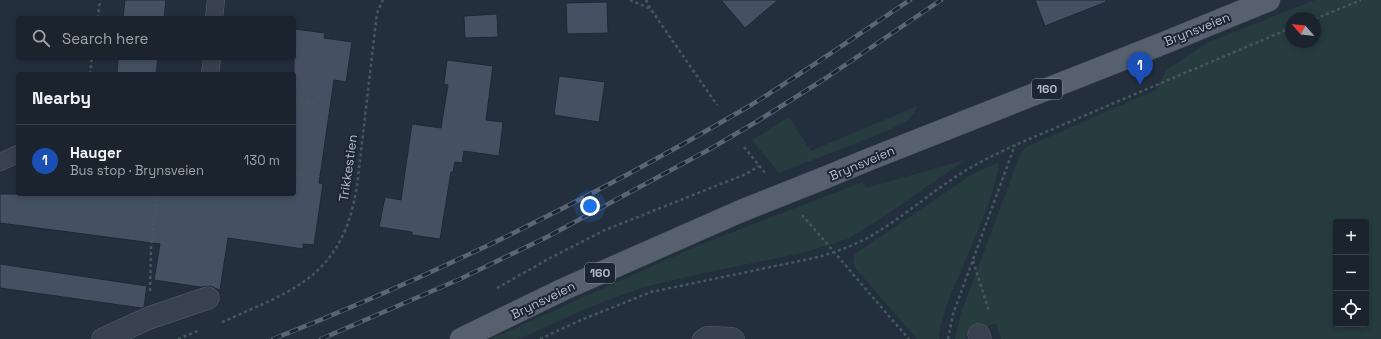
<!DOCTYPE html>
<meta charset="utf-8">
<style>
:root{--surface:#1b232e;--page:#242b36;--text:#f1f3f6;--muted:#a0a4aa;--line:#39404a;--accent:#8ab4f8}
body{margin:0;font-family:"Space Grotesk",sans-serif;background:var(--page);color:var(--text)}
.controls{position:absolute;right:12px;bottom:12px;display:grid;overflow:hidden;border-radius:4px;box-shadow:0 2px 6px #0003}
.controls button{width:36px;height:36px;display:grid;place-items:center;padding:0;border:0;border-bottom:1px solid var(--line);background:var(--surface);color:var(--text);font:20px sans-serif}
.compass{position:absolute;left:1285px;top:12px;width:36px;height:36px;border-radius:50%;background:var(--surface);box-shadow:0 2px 6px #0003;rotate:298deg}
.you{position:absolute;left:590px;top:206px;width:14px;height:14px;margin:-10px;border:3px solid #fff;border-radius:50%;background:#1a73e8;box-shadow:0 0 0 6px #1a73e833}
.badge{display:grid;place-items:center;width:26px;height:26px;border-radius:50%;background:var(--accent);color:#fff;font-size:13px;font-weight:700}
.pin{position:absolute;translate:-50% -33px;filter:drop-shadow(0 1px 2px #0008)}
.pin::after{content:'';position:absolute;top:21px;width:14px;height:12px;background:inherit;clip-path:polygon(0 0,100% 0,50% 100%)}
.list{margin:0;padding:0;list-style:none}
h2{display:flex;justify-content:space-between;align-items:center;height:52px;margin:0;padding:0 16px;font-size:17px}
h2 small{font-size:13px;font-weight:400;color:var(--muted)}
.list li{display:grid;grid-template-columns:26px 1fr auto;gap:12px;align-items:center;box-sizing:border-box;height:72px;padding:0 16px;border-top:1px solid var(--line)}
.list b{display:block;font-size:15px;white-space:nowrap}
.list p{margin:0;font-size:13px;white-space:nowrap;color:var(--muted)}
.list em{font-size:13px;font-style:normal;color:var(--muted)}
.icon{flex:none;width:22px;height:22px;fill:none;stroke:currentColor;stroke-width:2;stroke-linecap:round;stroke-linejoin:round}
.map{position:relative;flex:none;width:1381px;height:339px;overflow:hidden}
.search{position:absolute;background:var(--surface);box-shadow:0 2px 6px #0003;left:16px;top:16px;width:280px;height:44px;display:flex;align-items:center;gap:10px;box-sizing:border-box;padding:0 14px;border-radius:4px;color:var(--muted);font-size:15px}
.panel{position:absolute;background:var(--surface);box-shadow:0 2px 6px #0003;left:16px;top:72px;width:280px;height:124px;border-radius:4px}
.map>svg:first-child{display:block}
.green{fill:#263c3f;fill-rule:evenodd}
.building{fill:#455162;stroke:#1f2835}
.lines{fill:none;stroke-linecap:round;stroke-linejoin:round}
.lane-casing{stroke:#565f6c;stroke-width:18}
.street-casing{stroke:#565f6c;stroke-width:23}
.primary-casing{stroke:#414a57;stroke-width:23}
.path{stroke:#44595c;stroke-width:2.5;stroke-dasharray:3 3;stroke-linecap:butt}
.lane{stroke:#38414e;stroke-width:17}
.street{stroke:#38414e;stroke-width:22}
.primary{stroke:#56606e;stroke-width:22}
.rail-casing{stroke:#5a6575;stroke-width:4.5}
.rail{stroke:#1d2633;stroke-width:3;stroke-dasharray:9;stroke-linecap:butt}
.primary-bridge-casing{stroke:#414a57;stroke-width:23;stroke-linecap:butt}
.primary-bridge{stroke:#56606e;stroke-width:22}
.labels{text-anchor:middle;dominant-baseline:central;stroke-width:4;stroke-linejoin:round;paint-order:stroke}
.shield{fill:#1d2633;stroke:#878f9c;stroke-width:1}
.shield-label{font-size:12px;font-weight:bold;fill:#b4bcc9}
.street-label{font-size:13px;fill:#b4bcc9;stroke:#1d2633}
</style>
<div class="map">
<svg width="1381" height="339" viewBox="0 0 1381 339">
<rect width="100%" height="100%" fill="#242f3e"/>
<!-- green -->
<g class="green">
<path d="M1315 0H1381V339H1001L996 323 965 336 966 339H955L960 316 1020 155 1026 147 1156 90 1167 69 1209 42ZM1291 18H1315V42H1291ZM1336 222H1366V324H1336Z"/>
<path d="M917 106 914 113 907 121 897 126 872 137 779 173 752 140 789 117 811 151Z"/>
<path d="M965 160 892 211 848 239 802 253 704 273 644 287 592 306 519 339H491L699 245 863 182 866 188Z"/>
<path d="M997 163 999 166C992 203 972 243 958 278 950 295 940 320 939 339H917L856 269 853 262 855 254 971 175Z"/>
</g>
<!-- building -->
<g class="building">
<path d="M125 0H166L164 18H123Z"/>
<path d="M721 0H778L745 28Z"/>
<path d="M1035 0H1106V2L1045 26Z"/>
<path d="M607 2 608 33 567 34 566 3Z"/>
<path d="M497 14 498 37 465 38 464 16Z"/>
<path d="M294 29 325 33 324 38 352 42 346 82 334 80 319 183 323 184 314 245 303 244V249L228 238 220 290 210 286 200 287 154 280 160 244 0 223V194H294Z"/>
<path d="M118 58H158L156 74H117Z"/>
<path d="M447 60 493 66 486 120 503 122 499 156 464 151 462 163 455 162 453 172H451L440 239 412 235V232L379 227 385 197 401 200 412 124 441 128 448 85 444 84Z"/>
<path d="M559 76 605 82 599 122 554 115Z"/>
<path d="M0 264 147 286 144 307 141 308 0 288Z"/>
</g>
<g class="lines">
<!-- lane casing -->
<g class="lane-casing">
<g id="lane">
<path d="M214 18 216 0"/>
<path d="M210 74 212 58"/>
<path d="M0 162 18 154"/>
<path d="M701 339 707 335 732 336 736 339"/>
</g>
</g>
<!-- street casing -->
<g class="street-casing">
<g id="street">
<path d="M979 335 980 339"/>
<path d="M103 339 149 318 208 298"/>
</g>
</g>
<!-- primary casing -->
<g class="primary-casing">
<g id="primary">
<path d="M824 178 865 161 1169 41 1269 0"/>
<path d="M461 339 564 289 741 211"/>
</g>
</g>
<!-- path -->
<g class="path">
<path d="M630 0 649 8"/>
<path d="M646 0 650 8 717 105"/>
<path d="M98 18 100 0"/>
<path d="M1315 19 1361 0"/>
<path d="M90 74 92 58"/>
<path d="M294 100 316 104"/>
<path d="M744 147 766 174"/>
<path d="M294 173 307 175"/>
<path d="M802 215C838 256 873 298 909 339"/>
<path d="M973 261 989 311"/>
<path d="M497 288 550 258 605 230 746 174 759 166"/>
<path d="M150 291 151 248 157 194"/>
<path d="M222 322C235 317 248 310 261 305 298 288 326 272 344 233 351 218 354 202 357 186L377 13 383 0"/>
<path d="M178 339 198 331"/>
<path d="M540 339 581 320 651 292 814 258C837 252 859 244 879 231 905 215 928 195 954 178 973 165 994 155 1015 145L1291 28"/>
<path d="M948 339 953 314 960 295 1015 145"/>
</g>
<!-- lane -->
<use href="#lane" class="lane"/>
<!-- street -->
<use href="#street" class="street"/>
<!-- primary -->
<use href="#primary" class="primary"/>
<!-- rail casing -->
<g class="rail-casing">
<g id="rail">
<path d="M273 339C436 275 594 197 746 108 802 74 856 36 910 0"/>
<path d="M321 339 460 279 547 237 710 149 756 122 826 78 941 0"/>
</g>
</g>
<!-- rail -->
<use href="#rail" class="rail"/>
<!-- primary-bridge casing -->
<g class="primary-bridge-casing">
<path id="primary-bridge" d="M741 211 824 178"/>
</g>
<!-- primary-bridge -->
<use href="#primary-bridge" class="primary-bridge"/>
</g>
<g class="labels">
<!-- shield labels -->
<g class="shield">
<rect x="1032" y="79" width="30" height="20" rx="3"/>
<rect x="585" y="263" width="30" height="20" rx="3"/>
</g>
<g class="shield-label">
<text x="1047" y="89">160</text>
<text x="600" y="273">160</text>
</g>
<!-- street labels -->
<g class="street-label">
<text transform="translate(1197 29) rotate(-22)">Brynsveien</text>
<text transform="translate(862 163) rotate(-23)">Brynsveien</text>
<text transform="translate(348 168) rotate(-82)">Trikkestien</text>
<text transform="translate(543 300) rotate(-26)">Brynsveien</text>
</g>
</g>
</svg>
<div class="controls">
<button>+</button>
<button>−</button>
<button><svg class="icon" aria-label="locate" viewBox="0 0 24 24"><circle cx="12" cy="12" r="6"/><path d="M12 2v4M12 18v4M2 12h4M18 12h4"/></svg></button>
</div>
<svg class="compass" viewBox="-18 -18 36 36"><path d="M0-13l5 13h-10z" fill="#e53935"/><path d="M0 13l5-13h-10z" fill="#a0a4aa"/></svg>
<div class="you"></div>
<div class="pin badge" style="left:1140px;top:85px;background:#1a4fb4">1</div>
<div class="search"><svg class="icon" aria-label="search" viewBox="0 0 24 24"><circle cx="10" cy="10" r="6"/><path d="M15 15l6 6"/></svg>Search here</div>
<section class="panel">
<h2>Nearby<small></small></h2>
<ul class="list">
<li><span class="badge" style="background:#1a4fb4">1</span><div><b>Hauger</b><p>Bus stop · Brynsveien</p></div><em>130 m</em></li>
</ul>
</section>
</div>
